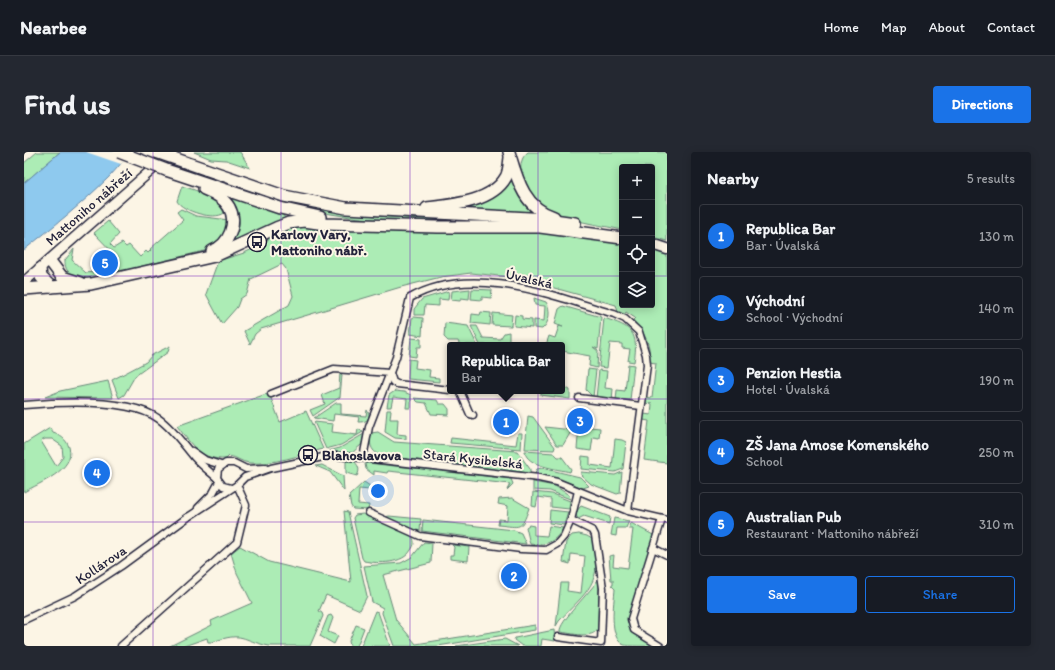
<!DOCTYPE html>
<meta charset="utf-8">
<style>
:root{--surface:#171b24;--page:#242831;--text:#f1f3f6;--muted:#9ea1a6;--line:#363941;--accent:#1a73e8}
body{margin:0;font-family:Itim,sans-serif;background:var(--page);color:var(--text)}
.controls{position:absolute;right:12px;top:12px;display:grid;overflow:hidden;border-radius:4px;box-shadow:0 2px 10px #0003}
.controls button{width:36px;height:36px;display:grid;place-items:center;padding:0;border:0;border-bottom:1px solid var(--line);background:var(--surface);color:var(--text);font:20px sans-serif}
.you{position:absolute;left:354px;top:339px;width:14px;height:14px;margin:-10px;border:3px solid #fff;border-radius:50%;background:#1a73e8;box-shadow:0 0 0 6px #1a73e833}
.badge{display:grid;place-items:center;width:26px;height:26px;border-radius:50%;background:var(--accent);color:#fff;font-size:13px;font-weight:700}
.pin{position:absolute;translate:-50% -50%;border:2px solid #fff;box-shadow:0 1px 4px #0006}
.popup{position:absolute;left:423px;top:190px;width:118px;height:52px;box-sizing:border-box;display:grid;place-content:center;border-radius:4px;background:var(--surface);filter:drop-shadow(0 1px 3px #0005);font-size:13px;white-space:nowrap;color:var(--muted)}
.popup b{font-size:15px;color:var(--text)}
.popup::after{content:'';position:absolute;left:50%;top:100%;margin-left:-8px;border:8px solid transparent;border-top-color:var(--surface)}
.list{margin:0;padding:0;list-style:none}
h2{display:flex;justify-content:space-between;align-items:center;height:52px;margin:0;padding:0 16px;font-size:17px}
h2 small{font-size:13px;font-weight:400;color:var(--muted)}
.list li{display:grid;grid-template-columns:26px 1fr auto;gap:12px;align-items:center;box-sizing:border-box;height:64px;margin:0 8px 8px;padding:0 8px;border:1px solid var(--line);border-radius:4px}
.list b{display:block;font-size:15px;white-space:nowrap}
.list p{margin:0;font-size:13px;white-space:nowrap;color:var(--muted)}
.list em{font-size:13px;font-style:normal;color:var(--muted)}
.actions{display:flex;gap:8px;padding:12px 16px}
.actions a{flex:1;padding:9px 0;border:1px solid var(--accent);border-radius:4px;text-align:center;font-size:14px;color:var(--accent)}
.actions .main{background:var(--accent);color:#fff}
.icon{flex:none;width:22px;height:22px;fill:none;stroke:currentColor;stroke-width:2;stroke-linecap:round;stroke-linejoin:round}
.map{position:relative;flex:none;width:643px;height:494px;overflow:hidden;border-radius:4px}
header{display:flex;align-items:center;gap:24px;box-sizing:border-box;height:56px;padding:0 20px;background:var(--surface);border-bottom:1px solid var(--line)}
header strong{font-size:19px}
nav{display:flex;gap:22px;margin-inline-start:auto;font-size:14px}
.intro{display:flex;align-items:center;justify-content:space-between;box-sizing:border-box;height:96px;padding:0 24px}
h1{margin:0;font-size:28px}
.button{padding:10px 18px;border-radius:4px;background:var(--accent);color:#fff;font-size:14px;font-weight:700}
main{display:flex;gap:24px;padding:0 24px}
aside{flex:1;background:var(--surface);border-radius:4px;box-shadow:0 2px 10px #0003}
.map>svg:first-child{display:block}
.green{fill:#acecb5;stroke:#678778;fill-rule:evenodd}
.water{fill:#8ec9ee;stroke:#6386a6}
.pier{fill:#fcf5e5}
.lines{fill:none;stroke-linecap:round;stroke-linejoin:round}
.street-casing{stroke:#22223b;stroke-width:9}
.secondary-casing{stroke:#22223b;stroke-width:12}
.primary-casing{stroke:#22223b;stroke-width:13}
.highway-casing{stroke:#22223b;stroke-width:14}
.street{stroke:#fcf5e5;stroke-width:6}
.secondary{stroke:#fcf5e5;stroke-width:9}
.primary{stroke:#fcf5e5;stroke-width:10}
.highway{stroke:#fcf5e5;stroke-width:11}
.highway-bridge-casing{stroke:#22223b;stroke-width:14;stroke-linecap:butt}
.highway-bridge{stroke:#fcf5e5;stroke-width:11}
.grid{fill:none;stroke:#7b2cbf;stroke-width:1;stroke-opacity:0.55}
.labels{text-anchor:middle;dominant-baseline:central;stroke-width:4;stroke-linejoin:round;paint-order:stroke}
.street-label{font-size:14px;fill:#22223b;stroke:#fcf5e5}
.poi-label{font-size:14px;font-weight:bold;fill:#22223b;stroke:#fcf5e5;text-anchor:start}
</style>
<header>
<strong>Nearbee</strong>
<nav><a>Home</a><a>Map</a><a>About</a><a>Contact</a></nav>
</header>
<div class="intro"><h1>Find us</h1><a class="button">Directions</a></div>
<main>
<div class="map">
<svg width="643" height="494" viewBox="0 0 643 494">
<rect width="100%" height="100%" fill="#fcf5e5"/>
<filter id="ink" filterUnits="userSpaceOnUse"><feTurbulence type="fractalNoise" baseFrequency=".025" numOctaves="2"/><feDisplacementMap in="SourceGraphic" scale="8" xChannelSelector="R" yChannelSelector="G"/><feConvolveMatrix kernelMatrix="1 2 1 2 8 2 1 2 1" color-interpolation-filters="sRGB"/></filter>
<g filter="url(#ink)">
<!-- green -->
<g class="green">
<path d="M13 0H36L0 31V11Z"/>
<path d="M170 0H216L226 16 202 8 187 7Z"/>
<path d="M504 0H643V89L628 85V15H598V78C561 69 507 68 497 22 496 14 497 5 504 0Z"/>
<path d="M488 23 511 59V62L437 57Z"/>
<path d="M158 34C174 39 193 44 200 61 191 69 158 59 153 49Z"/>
<path d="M233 40C254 46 276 53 298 57 351 67 405 66 459 69L461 71C416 70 371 70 327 65 295 61 263 53 232 44Z"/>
<path d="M210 46 259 63 261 66 207 93 206 48Z"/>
<path d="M157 57 172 64 205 68 204 77 188 97 62 128C51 125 40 122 41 108L50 97 48 108 62 121 78 119 94 106 70 81 84 69 95 82 86 92 90 96 98 91 102 95 105 93 116 105 122 99 124 101 127 98 126 97 159 68 153 60Z"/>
<path d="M276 74 375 80 508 79 598 91V153H628V98L643 102V311L620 308 625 269 619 268 620 262 627 263 628 252 621 251V245L628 246 632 211 625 210C628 193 620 180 609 168L611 166 602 160 600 163 594 160 592 153 494 126 447 121 417 125 377 135 237 177 231 182 226 192 220 179 265 153 269 144 262 117 258 112 227 127 223 142 216 147 213 155 198 172 182 142 194 109 220 101 241 91 245 86 257 79Z"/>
<path d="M446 137 445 147 437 146 436 149 427 148 428 139Z"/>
<path d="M448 137 468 138 467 146 458 145V148L447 147Z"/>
<path d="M425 139 424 148 415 147V154L401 153 400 163H390V157L398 147Z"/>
<path d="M510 146 522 150C527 157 526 171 518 177L510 176V168L520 169 521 154 511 153Z"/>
<path d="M539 154 577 165 574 197 569 195 574 199 573 216 565 214 566 204 538 199V193H522L525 184 531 186 535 174 539 175 531 172 535 157Z"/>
<path d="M457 160 467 161 466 173 447 171 448 162 456 163Z"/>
<path d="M469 161 488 163 487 174 468 173Z"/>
<path d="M491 163 498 164V167L508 168V176L490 174Z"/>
<path d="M390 165 399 166 398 184 386 182 388 166Z"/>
<path d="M580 166C608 175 615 180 610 210L604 209 606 197 598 196V192L586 191 583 216 575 215Z"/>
<path d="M421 171 444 174 453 193H436L434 189H424L420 185Z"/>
<path d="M447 174H453L459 186 476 187 480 181 485 180V193H456Z"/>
<path d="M387 186 397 187V195H393L392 205 385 204Z"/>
<path d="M146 194 144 200 111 224 100 243 95 246 88 228 122 210 128 203Z"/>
<path d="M385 207 392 208 391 216 406 218 405 225 415 226V230L384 227Z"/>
<path d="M604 212 610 213 606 248H592L593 238 601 239Z"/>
<path d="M564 217 572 218 569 245 562 238Z"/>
<path d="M575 218 583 219 581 236 589 237 588 248 572 246Z"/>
<path d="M316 220 318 223 316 245 289 264 286 258 301 252 298 243 315 236Z"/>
<path d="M84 229 89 246 21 245 36 239Z"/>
<path d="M541 235 546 238V247L517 243V239L540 241Z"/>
<path d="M371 239 380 240 387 243V256H382L383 247 369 245 367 255H363L365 243Z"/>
<path d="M245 241 256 270 282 259 299 297C276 303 249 313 225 311 217 310 213 305 205 304L202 307C176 308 168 293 153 274Z"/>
<path d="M390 246 413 248 415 252H421L425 257V263L407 262 402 251 394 250Z"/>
<path d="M312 251H317V262L342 264 343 258 345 262C345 269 341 270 334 270L335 265 310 262 309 269 290 266Z"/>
<path d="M363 258H367L366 267H374L373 282 382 283V287L371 286 361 280Z"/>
<path d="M504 264 509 265 531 295 530 298 501 297Z"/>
<path d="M290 270 309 272 308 280 333 283 334 277 339 280 317 293 302 297Z"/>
<path d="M555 274 576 276 575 286 569 285 567 299 553 297Z"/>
<path d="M521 275 548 278 539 293H533Z"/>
<path d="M26 276 29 281C36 283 42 287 45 295 52 318 15 331 0 340V292ZM21 287H28L38 294 39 305 32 314 17 289Z"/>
<path d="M354 280 370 290 493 299 506 317V321L356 304C346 298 345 291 347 281Z"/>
<path d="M494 281H498L497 297 426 291 427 286 492 293Z"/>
<path d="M340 282 338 292 328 301 304 299 316 296Z"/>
<path d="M591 287 598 288 602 290 599 317 591 320 557 317 558 304 566 305V313L588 316Z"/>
<path d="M501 299 530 301 534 305H538L547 317 546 320C534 317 501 314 501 299Z"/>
<path d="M322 308H329C334 313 337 317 333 324L322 321Z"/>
<path d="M344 311 487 327 489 332 483 338 486 332 364 319 363 321 350 319V323L342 317 341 312Z"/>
<path d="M298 313 319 324 320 339 306 320 292 314Z"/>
<path d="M518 316 556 325 565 334 559 336 532 326 510 322 513 317Z"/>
<path d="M557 320 591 323 598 320 596 341 593 342 567 332 557 323Z"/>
<path d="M340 330 346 334V338L335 337 334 352 345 353 344 358 329 357 327 354 325 344Z"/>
<path d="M509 330 531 334 545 343 546 347 526 339 509 338Z"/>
<path d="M509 340 528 342 546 349 545 357 527 355V347L514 345 512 355 508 354Z"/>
<path d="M488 346 505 356C497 379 497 375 474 373L475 367 483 368 484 354 474 352 475 347Z"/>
<path d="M557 354 586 365 585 372 560 364 554 367 551 361Z"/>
<path d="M526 358 544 360 540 373 525 371Z"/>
<path d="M320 359 324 360 343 444 336 458 302 443 295 459 298 461 299 464 286 494C273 494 258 494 245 494 216 488 221 479 188 490H184L183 486 160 494H146L188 473 187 469 228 451 213 421 207 401 216 394 245 410 327 430Z"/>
<path d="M339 362 387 383C391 388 391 393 387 398 379 412 355 412 340 409L338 406 329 366 331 363Z"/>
<path d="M365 364 397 367 396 379 375 373 361 365Z"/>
<path d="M590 366 605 369 602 376H593L592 384 587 383Z"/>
<path d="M399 368 490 378 497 381 502 392 398 379Z"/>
<path d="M607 371 631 384 604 465 607 480 629 494C622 494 605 494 600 493 584 486 590 451 591 437L587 433H589V428H587L585 404 590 403 589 414 604 416 609 377H605Z"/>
<path d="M505 373 510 374V383L523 384 525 374 539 376C532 390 521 394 506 392L502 375Z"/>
<path d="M555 382 563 384 568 387C581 430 562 440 535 469L532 474 537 431H544L543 439 557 441 561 404 547 402 546 412 539 410 542 390 548 383Z"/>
<path d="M400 390 408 391 407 411 359 423 372 468 392 492 511 473V478L414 494H370L358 461 359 456 348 450 340 414 377 411 388 405Z"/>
<path d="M428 393 445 395 444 409 426 407V403H429L430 395Z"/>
<path d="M575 426 574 476C569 488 547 481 536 480 534 470 568 439 575 426Z"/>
<path d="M351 459 354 460 366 494H337Z"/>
<path d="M307 463 309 466 304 480 314 484 310 492 296 484 304 464Z"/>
<path d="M332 473 340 476 333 494H326L325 489Z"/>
<path d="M530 478 531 489 518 487 517 494H498L490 488 491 486Z"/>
<path d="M481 487 494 494H432Z"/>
</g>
<!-- water -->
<path class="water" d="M36 0H108C99 8 93 17 85 25 59 51 29 75 0 98V31Z"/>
<!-- pier -->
<path class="pier" d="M62 0H110L97 12Z"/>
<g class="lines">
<!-- street casing -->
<g class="street-casing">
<g id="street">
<path d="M436 239 446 262 449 263"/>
<path d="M247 242 310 217 366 221 369 230 373 232 426 238"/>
<path d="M555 246 617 254"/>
<path d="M0 253C35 250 106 246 135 267 149 277 159 292 170 305 177 313 185 319 193 326"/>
<path d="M168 299 181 308 197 313"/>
<path d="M339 306 345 275 372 205 386 146C446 111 528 143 590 162L601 167 615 180 622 203 623 213 604 359"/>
<path d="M207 336 199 334 193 326 194 317 202 311H210L222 317 241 316"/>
<path d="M174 356 189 341 195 330"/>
<path d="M345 361 396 384 497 397 522 398 533 392 540 384 547 368 554 339"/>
<path d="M161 367 213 333 221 325 247 316 299 305 311 304 339 306 515 326 533 330 604 359 643 368"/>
<path d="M629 396 643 403"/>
<path d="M0 468 51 444 97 414 164 365"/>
<path d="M534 485 577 491 579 436 571 383 569 379 547 368"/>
<path d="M97 494 213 390 222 353 213 333"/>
<path d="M636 494 610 478 607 467 638 367"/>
</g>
</g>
<!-- secondary casing -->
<g class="secondary-casing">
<path id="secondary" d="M0 130 147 1"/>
</g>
<!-- primary casing -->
<g class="primary-casing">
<path id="primary" d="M628 92 643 97"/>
</g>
<!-- highway casing -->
<g class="highway-casing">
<g id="highway">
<path d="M485 0C493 27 500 56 530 65"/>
<path d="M181 17 260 44 322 56 523 67 551 71"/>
<path d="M142 18 256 56 296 65"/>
<path d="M180 37C190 41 200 46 205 55 214 71 205 93 188 99"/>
<path d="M403 56C429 53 468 50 482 25 485 20 485 12 486 6"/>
<path d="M26 109 38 125 57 131"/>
<path d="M16 117 17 125 27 135"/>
<path d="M0 137 67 132 191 104 252 76 265 71 280 69 301 72 414 75H516L598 86"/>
</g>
</g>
<!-- street -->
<use href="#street" class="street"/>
<!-- secondary -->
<use href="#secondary" class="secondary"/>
<!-- primary -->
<use href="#primary" class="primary"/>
<!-- highway -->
<use href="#highway" class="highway"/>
<!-- highway-bridge casing -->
<g class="highway-bridge-casing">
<g id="highway-bridge">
<path d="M95 0 142 18"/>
<path d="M132 0 181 17"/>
</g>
</g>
<!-- highway-bridge -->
<use href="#highway-bridge" class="highway-bridge"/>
</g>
</g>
<!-- grid -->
<path class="grid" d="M129 0V494M257 0V494M386 0V494M514 0V494M0 124H598M628 124H643M0 247H643M0 370H643"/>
<!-- icons -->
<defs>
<g id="bus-ring" transform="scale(1)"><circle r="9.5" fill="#fcf5e5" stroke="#22223b" stroke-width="1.5"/><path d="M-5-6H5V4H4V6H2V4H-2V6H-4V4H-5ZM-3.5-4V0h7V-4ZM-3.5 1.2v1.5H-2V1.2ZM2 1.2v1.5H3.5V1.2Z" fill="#22223b"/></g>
</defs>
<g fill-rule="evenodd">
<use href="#bus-ring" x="233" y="90"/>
<use href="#bus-ring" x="284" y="303"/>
</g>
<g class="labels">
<!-- street labels -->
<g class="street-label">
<text transform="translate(65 55) rotate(-41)">Mattoniho nábřeží</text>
<text transform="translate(505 127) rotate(13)">Úvalská</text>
<text transform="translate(449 307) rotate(6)">Stará Kysibelská</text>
<text transform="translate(77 413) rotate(-34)">Kollárova</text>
</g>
<!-- poi labels -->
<g class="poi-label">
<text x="247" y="82">Karlovy Vary,<tspan x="247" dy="16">Mattoniho nábř.</tspan></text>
<text x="298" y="303">Blahoslavova</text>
</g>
</g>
</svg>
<div class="controls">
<button>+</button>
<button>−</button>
<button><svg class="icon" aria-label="locate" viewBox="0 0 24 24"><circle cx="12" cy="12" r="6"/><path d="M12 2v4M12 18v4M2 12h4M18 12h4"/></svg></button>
<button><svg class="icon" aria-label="layers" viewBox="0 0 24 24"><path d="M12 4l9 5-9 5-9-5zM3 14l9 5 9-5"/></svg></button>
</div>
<div class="you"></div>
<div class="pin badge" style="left:482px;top:270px">1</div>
<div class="popup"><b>Republica Bar</b>Bar</div>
<div class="pin badge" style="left:490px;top:424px">2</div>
<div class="pin badge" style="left:556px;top:269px">3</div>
<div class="pin badge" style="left:73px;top:321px">4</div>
<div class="pin badge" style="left:81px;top:111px">5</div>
</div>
<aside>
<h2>Nearby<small>5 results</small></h2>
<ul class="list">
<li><span class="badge">1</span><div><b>Republica Bar</b><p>Bar · Úvalská</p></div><em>130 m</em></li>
<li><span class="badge">2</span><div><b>Východní</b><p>School · Východní</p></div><em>140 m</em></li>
<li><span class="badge">3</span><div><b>Penzion Hestia</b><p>Hotel · Úvalská</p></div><em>190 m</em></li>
<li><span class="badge">4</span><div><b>ZŠ Jana Amose Komenského</b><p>School</p></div><em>250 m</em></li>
<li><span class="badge">5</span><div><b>Australian Pub</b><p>Restaurant · Mattoniho nábřeží</p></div><em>310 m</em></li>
</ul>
<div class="actions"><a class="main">Save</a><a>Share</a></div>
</aside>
</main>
